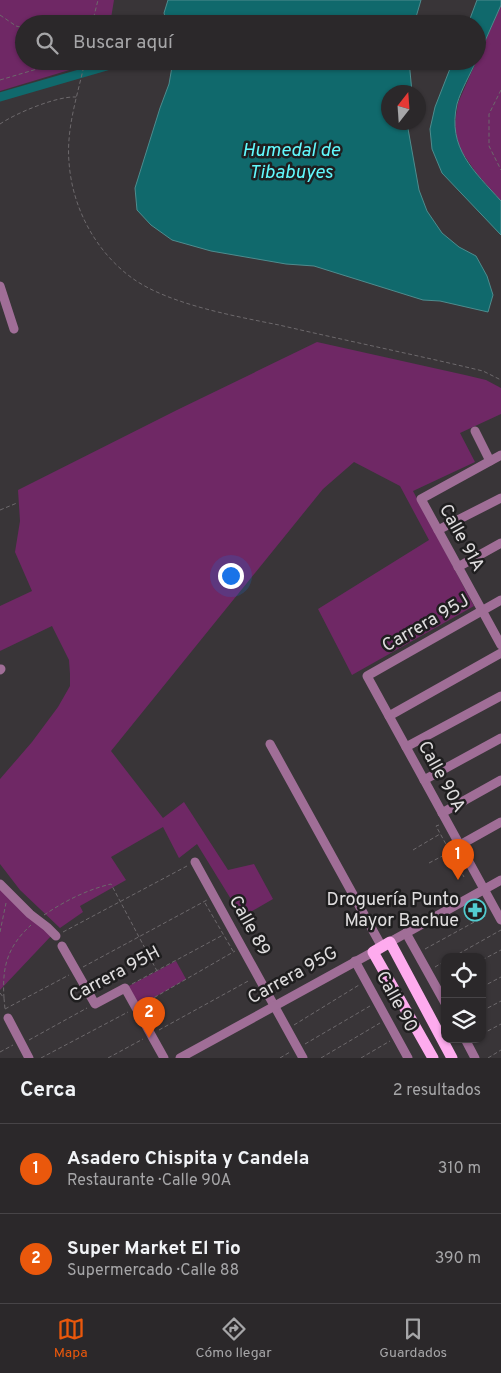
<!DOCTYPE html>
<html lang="es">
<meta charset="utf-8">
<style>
:root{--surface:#2b282a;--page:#373436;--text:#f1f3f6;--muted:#a6a6a8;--line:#474447;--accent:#ea580c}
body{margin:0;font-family:Overpass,sans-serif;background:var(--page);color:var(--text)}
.controls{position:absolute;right:15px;bottom:15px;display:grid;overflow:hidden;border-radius:10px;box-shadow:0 1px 4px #0004}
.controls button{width:45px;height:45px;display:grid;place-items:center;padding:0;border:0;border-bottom:1px solid var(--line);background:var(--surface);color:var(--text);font:25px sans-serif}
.compass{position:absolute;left:381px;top:85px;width:45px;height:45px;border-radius:50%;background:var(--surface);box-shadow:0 1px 4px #0004;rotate:17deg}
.you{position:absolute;left:230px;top:575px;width:18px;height:18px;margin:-12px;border:4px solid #fff;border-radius:50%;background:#1a73e8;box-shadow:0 0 0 8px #1a73e833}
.badge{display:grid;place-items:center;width:32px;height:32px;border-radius:50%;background:var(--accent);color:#fff;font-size:16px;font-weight:700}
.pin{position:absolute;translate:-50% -41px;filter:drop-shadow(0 1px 2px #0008)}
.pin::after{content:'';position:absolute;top:26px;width:18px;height:15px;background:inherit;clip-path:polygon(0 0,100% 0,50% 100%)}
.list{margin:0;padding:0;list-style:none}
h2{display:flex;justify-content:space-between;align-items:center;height:65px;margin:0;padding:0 20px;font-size:21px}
h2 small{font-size:16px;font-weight:400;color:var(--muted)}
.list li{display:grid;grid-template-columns:32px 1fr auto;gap:15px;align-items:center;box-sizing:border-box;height:90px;padding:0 20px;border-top:1px solid var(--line)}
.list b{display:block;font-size:19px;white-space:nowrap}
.list p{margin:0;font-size:16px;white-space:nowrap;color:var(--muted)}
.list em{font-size:16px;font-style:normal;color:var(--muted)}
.icon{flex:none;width:28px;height:28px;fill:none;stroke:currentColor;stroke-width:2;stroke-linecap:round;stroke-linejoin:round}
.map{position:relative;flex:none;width:501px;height:1058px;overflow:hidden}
.search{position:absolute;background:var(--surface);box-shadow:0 1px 4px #0004;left:15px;right:15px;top:15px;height:55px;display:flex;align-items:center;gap:12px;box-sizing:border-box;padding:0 18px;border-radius:28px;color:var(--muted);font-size:19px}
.sheet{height:245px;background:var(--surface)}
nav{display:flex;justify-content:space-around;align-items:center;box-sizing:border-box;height:70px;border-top:1px solid var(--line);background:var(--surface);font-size:14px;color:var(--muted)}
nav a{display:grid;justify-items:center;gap:2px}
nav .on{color:var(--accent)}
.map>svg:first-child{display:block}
.green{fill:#6f2865}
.water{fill:#10696c;stroke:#4e8c8e}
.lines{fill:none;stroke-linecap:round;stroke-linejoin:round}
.canal{stroke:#10696c;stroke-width:9}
.path{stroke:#6d696c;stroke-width:1;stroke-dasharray:4 2.5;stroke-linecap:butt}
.minor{stroke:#a06e97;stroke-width:9}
.major{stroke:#feabee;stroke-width:11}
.labels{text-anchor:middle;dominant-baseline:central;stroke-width:5;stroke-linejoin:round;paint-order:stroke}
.street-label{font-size:18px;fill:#e0dedf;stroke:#1f1e1f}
.poi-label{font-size:18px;fill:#e0dedf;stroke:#1f1e1f;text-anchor:end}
.water-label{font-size:19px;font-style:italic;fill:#62f9fd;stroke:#1f1e1f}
</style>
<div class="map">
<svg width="501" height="1058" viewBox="0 0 501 1058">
<rect width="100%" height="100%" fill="#393538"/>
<!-- green -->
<g class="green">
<path d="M0 0H114L110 24H24V61H99L0 91Z"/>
<path d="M501 5V201L477 174 460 149 454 128 458 103Z"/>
<path d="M317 342 465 375 486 380 501 388V414L460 433 475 462 413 491 474 606 352 675 318 609 429 540 400 486 354 462 323 489 111 751 163 818 184 802 228 870 254 864 273 899 242 917 197 844 179 858 163 827 111 857 126 880 80 906 83 912 60 928 20 890 0 864V779L32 742 58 707 70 686V674L69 660 52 626 0 651V606L32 591 15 552 20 521 18 490 177 410Z"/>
<path d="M0 889 52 935 0 990Z"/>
<path d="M176 961 186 979 136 1008 125 988Z"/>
</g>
<!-- water -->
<g class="water">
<path d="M168 0H421L414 24H167L164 13Z"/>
<path d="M477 0H501V5L477 59V24H468Z"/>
<path d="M173 61H409L412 92H388V122L407 123 419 190 427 211 442 233 459 247 476 256 487 276 493 295 488 312 440 301 423 300 314 266 286 264 211 251 172 240 151 225 137 210 135 188 160 108 169 84Z"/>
<path d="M453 61H476C470 75 461 90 457 104 447 148 474 171 501 201V235L442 173 432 149 430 129 435 107Z"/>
</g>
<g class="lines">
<!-- canal -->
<path class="canal" d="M0 97 124 61"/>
<!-- path -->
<g class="path">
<path d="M0 15 16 26 24 28"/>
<path d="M87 24 94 17"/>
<path d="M92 24 98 0"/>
<path d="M85 61C78 94 66 128 69 162 72 207 95 251 132 278 168 304 234 316 279 325 335 338 392 350 449 363L483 371 501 380"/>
<path d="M0 80 64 61"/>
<path d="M501 90 489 114V146L501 170"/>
<path d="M0 124C16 113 57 96 76 97"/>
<path d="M0 510 17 503"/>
<path d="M439 825 436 826 464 877"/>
<path d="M413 850 440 834"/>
<path d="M429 863 450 852"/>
<path d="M205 903 233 951"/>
<path d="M44 915C65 901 86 890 111 884L157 971"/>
<path d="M0 932 6 903"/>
<path d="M63 932 187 866"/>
<path d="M425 949 487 915"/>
<path d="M453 957 501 930"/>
<path d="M482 960 501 950"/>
<path d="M83 967 207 900"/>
<path d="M435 967 445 961"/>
<path d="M132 984 223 935"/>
<path d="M482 987 501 977"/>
<path d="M0 993 4 998 5 1009"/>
<path d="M4 998C2 967 7 947 31 925"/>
<path d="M143 1004 235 951"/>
<path d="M5 1009 69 975"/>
<path d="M482 1011 501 1001"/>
<path d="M294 1025 359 985"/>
<path d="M159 1030 250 980"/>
<path d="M482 1034 501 1024"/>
<path d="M29 1040 87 1008"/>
<path d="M305 1044 370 1006"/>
<path d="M0 1052 13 1045"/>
<path d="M41 1058 128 1012"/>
<path d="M108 1058 143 1039"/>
<path d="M280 1058 290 1052"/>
<path d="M321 1058 380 1023"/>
<path d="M361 1058 390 1041"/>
<path d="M488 1058 501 1050"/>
</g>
<!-- minor -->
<g class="minor">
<path d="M0 286 14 329"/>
<path d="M475 431 490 461"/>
<path d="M501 455 421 499 501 645"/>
<path d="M438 530 501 498"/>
<path d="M458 567 501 543"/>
<path d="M501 600 367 676 501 920"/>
<path d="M0 670 1 669"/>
<path d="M389 716 501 653"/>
<path d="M270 744 382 947"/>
<path d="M406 747 501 696"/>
<path d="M424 780 501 738"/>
<path d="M442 813 501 780"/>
<path d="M460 845 501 822"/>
<path d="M195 862 303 1058"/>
<path d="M0 884 30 914 47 927 56 936"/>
<path d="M406 933 445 1003"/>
<path d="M390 942 501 880"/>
<path d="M62 946 95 1004 125 988 164 1058"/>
<path d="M355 961 408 1058"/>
<path d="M8 1018 29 1058"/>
<path d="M465 1039 475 1058"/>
<path d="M180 1058 373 952"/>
</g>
<!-- major -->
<path class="major" d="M433 1058 373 952 390 942 452 1058"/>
</g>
<!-- icons -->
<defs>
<g id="pharmacy-ring" transform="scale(1.125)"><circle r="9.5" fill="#1f1e1f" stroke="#52ccd0" stroke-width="1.5"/><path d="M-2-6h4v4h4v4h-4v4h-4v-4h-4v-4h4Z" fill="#52ccd0"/></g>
</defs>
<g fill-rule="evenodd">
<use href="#pharmacy-ring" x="475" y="910"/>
</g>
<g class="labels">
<!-- street labels -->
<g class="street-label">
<text transform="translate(461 538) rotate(61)">Calle 91A</text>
<text transform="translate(426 624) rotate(-30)">Carrera 95J</text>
<text transform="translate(441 777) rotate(61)">Calle 90A</text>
<text transform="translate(249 926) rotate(61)">Calle 89</text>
<text transform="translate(115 975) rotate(-28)">Carrera 95H</text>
<text transform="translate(293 976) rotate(-29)">Carrera 95G</text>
<text transform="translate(396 1002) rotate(61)">Calle 90</text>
</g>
<!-- poi labels -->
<g class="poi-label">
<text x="459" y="900">Droguería Punto<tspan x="459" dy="21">Mayor Bachue</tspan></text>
</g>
<!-- water labels -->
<g class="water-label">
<text x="291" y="151">Humedal de<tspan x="291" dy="22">Tibabuyes</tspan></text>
</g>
</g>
</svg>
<div class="controls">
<button><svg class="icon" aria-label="locate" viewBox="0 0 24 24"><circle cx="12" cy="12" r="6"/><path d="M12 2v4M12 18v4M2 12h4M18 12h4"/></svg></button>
<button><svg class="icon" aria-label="layers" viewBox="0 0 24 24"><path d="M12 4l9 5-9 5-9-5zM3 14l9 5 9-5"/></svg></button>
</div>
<svg class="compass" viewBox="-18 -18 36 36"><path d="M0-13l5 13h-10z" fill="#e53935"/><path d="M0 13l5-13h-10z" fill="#a6a6a8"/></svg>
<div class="you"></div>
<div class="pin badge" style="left:458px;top:880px">1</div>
<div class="pin badge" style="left:149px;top:1038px">2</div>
<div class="search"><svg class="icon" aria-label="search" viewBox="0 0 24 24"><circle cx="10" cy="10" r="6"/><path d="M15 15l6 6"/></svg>Buscar aquí</div>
</div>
<section class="sheet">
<h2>Cerca<small>2 resultados</small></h2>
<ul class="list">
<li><span class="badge">1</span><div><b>Asadero Chispita y Candela</b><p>Restaurante · Calle 90A</p></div><em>310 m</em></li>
<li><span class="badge">2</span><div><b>Super Market El Tio</b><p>Supermercado · Calle 88</p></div><em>390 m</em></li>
</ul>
</section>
<nav>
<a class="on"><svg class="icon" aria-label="map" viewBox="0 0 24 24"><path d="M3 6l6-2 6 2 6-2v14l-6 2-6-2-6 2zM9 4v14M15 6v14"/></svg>Mapa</a>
<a><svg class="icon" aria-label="directions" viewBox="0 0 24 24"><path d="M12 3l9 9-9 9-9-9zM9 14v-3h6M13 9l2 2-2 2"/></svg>Cómo llegar</a>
<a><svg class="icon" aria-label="saved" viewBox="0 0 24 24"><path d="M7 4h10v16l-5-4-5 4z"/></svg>Guardados</a>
</nav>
